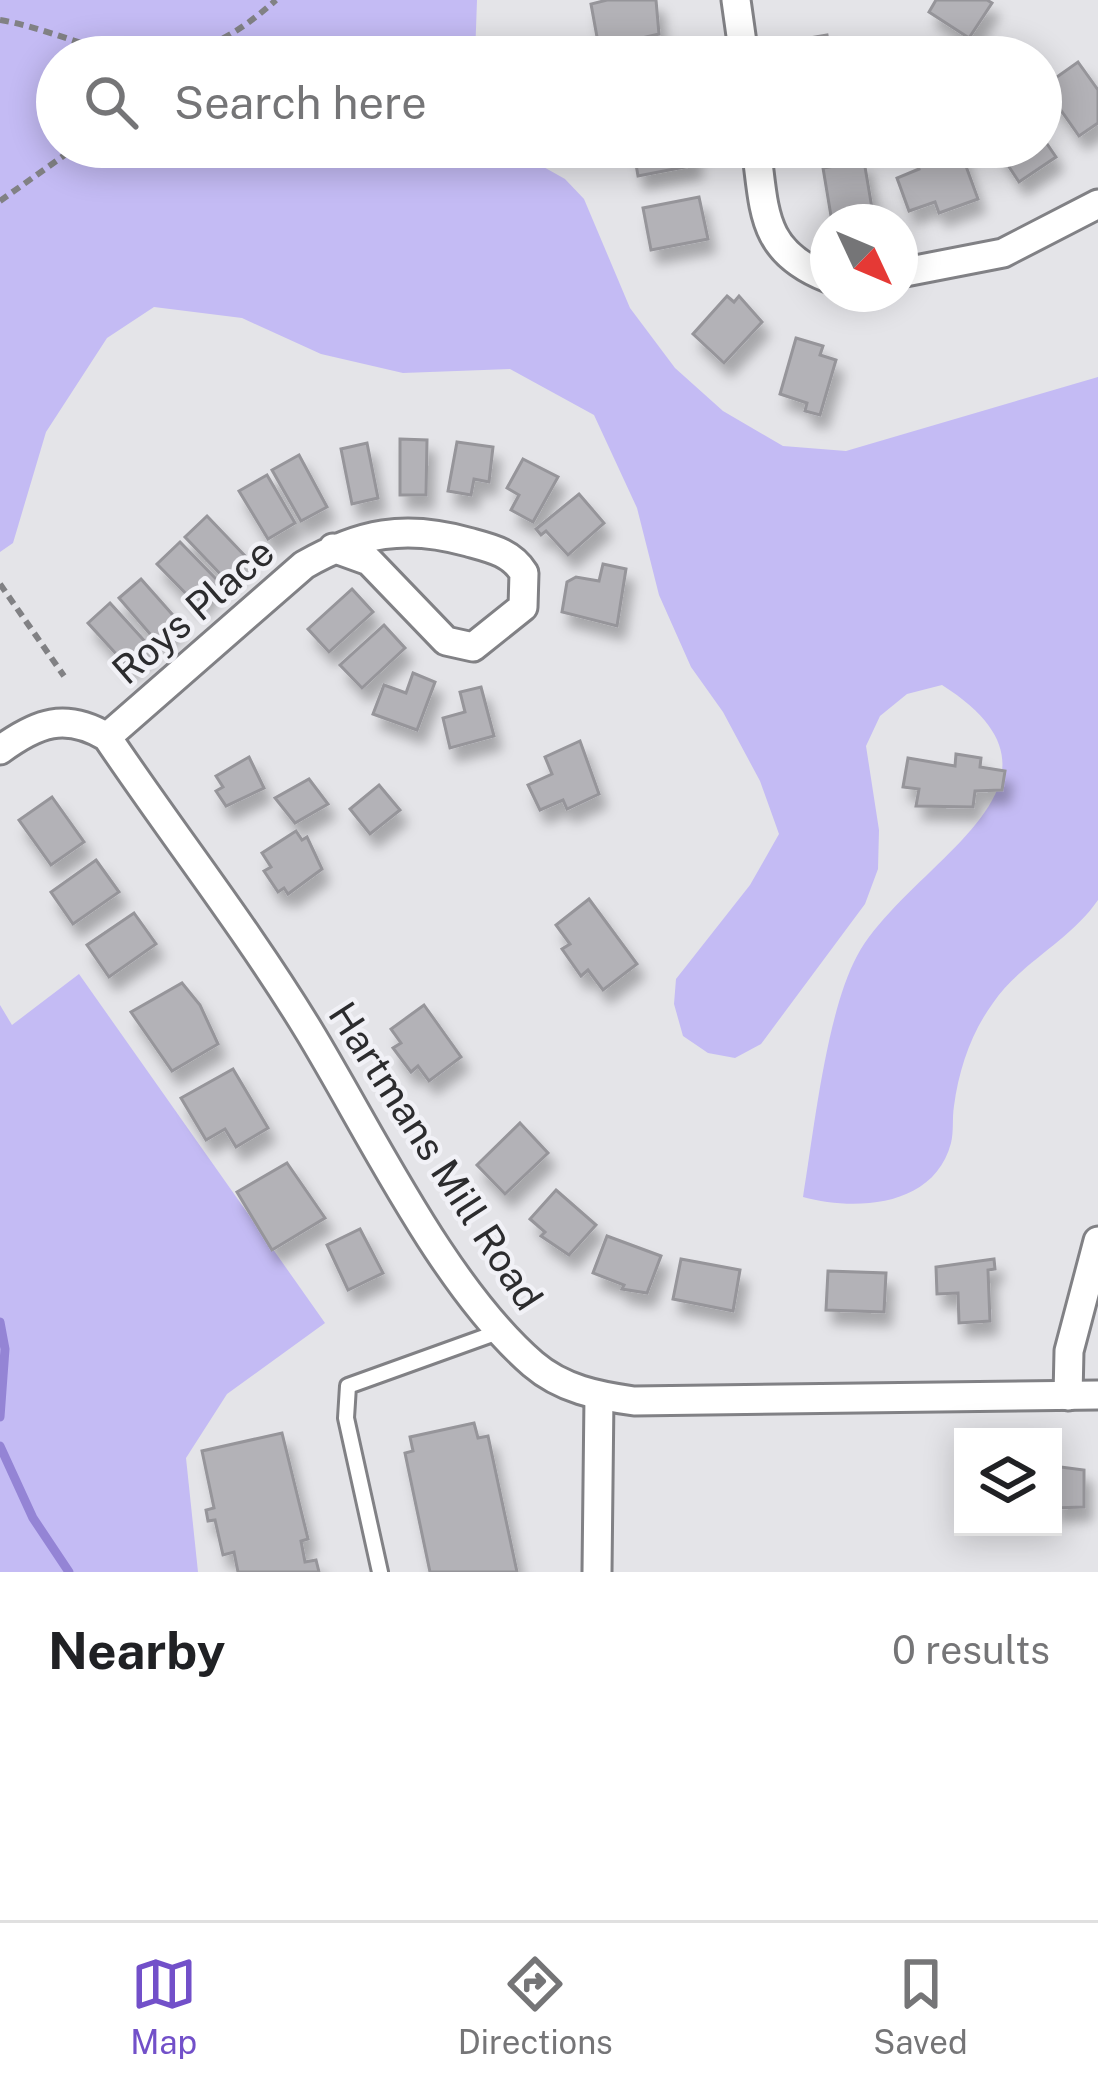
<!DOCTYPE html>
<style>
:root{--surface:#fff;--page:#f6f6f6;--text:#202124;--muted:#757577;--line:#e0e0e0;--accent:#7250c9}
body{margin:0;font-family:"Public Sans",sans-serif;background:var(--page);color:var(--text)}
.controls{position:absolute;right:36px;bottom:36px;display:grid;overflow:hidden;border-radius:0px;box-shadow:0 6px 30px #0003}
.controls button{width:108px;height:108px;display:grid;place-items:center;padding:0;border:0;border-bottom:3px solid var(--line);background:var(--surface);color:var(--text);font:60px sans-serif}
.compass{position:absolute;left:810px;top:204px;width:108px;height:108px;border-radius:50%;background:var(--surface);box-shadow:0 6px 30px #0003;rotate:134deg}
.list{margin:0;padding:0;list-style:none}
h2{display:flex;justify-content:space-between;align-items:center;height:156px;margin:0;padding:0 48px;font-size:51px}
h2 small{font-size:39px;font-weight:400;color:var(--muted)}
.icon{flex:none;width:66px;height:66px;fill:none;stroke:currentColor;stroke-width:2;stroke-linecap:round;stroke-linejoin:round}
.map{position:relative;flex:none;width:1098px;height:1572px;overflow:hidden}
.search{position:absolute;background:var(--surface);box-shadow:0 6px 30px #0003;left:36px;right:36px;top:36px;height:132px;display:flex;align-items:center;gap:30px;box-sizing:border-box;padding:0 42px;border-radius:66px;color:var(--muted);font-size:45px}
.sheet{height:348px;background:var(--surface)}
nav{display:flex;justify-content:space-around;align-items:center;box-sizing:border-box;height:168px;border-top:3px solid var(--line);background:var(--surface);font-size:33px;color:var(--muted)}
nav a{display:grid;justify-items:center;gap:6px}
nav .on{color:var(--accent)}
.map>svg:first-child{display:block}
.green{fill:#c4bbf4}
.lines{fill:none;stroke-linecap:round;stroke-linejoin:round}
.stream{stroke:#9484d5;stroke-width:9}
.building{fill:#b3b2b7;stroke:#96959a;stroke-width:3;filter:url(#shadow)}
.service-casing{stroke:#818185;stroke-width:20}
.minor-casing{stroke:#818185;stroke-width:33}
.path{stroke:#818184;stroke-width:6;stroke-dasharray:9 6;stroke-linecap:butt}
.service{stroke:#fff;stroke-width:14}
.minor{stroke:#fff;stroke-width:27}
.labels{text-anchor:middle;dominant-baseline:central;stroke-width:9;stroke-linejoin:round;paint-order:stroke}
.street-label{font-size:39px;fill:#2c2c2e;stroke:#f1f1f6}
</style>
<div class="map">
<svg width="1098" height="1572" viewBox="0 0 1098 1572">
<defs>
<filter id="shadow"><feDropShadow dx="7" dy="13" stdDeviation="6" flood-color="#0004"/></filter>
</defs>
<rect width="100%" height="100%" fill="#e4e4e8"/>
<!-- green -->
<g class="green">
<path d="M0 0H477L475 57H57V147H508L565 179 584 199 630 308 675 368 723 411 783 446 846 451 1098 377V900C1069 942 1021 962 993 1003 971 1033 959 1069 954 1106 952 1118 954 1131 951 1143 934 1208 854 1211 803 1197 814 1131 826 1014 857 956 909 861 1098 784 942 685L907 694 880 716 866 746 879 830 878 869 865 904 761 1044 735 1058 708 1053 683 1036 674 1004 676 979 750 885 779 834 760 781 723 712 691 667 659 595 637 508 594 415 510 369 403 373 321 354 242 318 154 307 107 338 46 432 13 543 0 552Z"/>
<path d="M79 974 325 1323 227 1394 186 1458 198 1572H0V1005L12 1025Z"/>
</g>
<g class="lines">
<!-- stream -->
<g class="stream">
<path d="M0 1322 5 1349 0 1417"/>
<path d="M0 1446 33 1518 69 1572"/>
</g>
</g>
<!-- building -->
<g class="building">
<path d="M607 0H656L659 34 599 48 591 4Z"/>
<path d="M936 0H987L992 3 969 38 929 12Z"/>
<path d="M827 35 831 57H788L786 42Z"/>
<path d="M893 39 896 49 925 46 927 57H853L852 45Z"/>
<path d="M1078 62 1098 90V123L1079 136 1044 86Z"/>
<path d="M1041 135 1056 157 1019 182 996 147H1041Z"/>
<path d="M633 147H692L695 165 638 176Z"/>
<path d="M938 147H959L978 199 939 213 935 202 909 211 897 178 919 169 915 155Z"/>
<path d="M864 161 873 214 832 222 823 168Z"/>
<path d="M699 197 708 239 651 250 643 208Z"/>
<path d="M727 296 734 302 739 296 762 322 724 363 693 334Z"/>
<path d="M796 338 823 346 820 355 836 360 820 415 805 411 807 403 780 394Z"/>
<path d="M400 439 427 440 426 495H400Z"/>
<path d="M457 442 493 447 489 482 474 479 471 495 448 491Z"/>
<path d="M367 443 378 498 352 504 341 449Z"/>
<path d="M299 455 327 507 301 521 272 470Z"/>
<path d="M523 459 558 477 533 522 511 510 519 495 507 488Z"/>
<path d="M267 475 295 523 268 539 239 491Z"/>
<path d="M579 494 604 523 568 555 546 531 541 535 536 529Z"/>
<path d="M207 516 247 558 225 579 185 537Z"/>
<path d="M180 542 219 582 197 605 157 564Z"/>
<path d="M603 564 626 569 617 626 562 612 567 582 576 577 599 581Z"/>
<path d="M141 579 179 622 157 642 119 598Z"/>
<path d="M352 589 373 612 329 652 308 629Z"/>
<path d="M110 603 150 647 128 667 88 623Z"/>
<path d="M384 625 405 648 362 688 340 665Z"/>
<path d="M413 673 435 682 417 730 373 714 384 685 406 693Z"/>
<path d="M481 687 494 736 450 748 443 718 465 712 460 692Z"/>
<path d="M580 741 599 794 567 809 563 800 540 810 528 785 552 774 545 757Z"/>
<path d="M956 754 981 758 980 767 1005 771 1002 790 975 791 973 807 916 806 919 789 903 787 908 758 955 766Z"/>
<path d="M249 757 264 788 226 806 216 791 223 787 216 776Z"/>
<path d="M309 779 328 804 295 823 275 798Z"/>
<path d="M379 785 400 810 370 834 350 809Z"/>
<path d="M52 797 84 842 51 865 19 820Z"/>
<path d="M296 831 302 840 307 837 322 869 288 894 284 888 278 892 264 871 271 867 262 853Z"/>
<path d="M96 860 119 892 73 924 51 892Z"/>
<path d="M589 899 637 964 603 990 588 970 581 976 562 949 570 944 556 925Z"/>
<path d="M134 913 156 944 109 977 87 945Z"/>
<path d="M182 983 200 1005 218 1044 172 1071 131 1012Z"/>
<path d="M424 1005 461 1057 429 1081 418 1066 411 1072 393 1048 401 1043 391 1029Z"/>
<path d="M233 1069 268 1128 236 1147 225 1129 206 1140 181 1098Z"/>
<path d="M520 1123 548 1153 505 1194 477 1165Z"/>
<path d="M287 1163 325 1218 272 1250 237 1192Z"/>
<path d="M556 1190 596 1225 569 1255 541 1236 545 1232 530 1219Z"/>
<path d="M360 1229 383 1273 348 1290 327 1245Z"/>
<path d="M607 1236 661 1256 647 1293 622 1289 624 1285 593 1273Z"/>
<path d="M681 1259 740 1270 733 1311 673 1299Z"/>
<path d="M994 1259 995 1269 988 1270 990 1321 959 1323 958 1293 937 1294 936 1267Z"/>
<path d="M828 1271 886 1273 884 1312 826 1310Z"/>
<path d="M474 1423 478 1438 488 1436 517 1572H430L405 1453 413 1451 410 1437Z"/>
<path d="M282 1433 308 1539 301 1541 305 1562 316 1560 319 1572H238L234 1552 223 1555 215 1520 208 1521 206 1510 214 1508 202 1451Z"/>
<path d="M1053 1466 1084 1470V1507L1053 1508Z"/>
</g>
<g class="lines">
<!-- service casing -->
<g class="service-casing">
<path id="service" d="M380 1572 346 1418 348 1386 501 1331"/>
</g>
<!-- minor casing -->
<g class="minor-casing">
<g id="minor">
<path d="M736 0 744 57"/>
<path d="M756 147C765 211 760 251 828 278"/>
<path d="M900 273 1003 253 1098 204"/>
<path d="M107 737 304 565C360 533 405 524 468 542 490 548 511 552 524 573L523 607 473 647 446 641 369 561 333 548"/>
<path d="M0 750C37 723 65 712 107 737 173 835 247 929 309 1031 371 1133 443 1286 533 1364 562 1389 598 1396 634 1401L1098 1395"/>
<path d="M1068 1396 1069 1351 1098 1241"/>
<path d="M597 1572 599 1396"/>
</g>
</g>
<!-- path -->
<g class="path">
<path d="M0 20C47 28 88 49 134 57"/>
<path d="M166 57C213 48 240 32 276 0"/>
<path d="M0 201 76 147"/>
<path d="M0 584 64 676"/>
</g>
<!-- service -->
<use href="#service" class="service"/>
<!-- minor -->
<use href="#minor" class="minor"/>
</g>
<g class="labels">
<!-- street labels -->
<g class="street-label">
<text transform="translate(193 611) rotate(-41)">Roys Place</text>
<text transform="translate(436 1156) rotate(57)">Hartmans Mill Road</text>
</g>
</g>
</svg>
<div class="controls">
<button><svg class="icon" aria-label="layers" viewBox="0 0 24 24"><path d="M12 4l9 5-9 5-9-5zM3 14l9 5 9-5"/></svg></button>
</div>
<svg class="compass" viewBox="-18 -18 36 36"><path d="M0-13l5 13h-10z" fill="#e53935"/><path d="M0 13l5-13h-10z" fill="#757577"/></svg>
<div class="search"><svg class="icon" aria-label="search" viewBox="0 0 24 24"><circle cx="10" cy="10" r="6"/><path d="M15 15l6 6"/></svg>Search here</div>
</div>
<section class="sheet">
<h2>Nearby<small>0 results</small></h2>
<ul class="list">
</ul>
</section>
<nav>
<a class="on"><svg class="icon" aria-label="map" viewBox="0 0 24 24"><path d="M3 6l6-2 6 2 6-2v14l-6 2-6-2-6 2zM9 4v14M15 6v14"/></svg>Map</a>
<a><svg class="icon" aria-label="directions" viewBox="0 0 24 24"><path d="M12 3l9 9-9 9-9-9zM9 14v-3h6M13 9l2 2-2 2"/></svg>Directions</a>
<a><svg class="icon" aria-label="saved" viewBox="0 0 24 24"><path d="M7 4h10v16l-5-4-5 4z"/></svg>Saved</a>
</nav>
